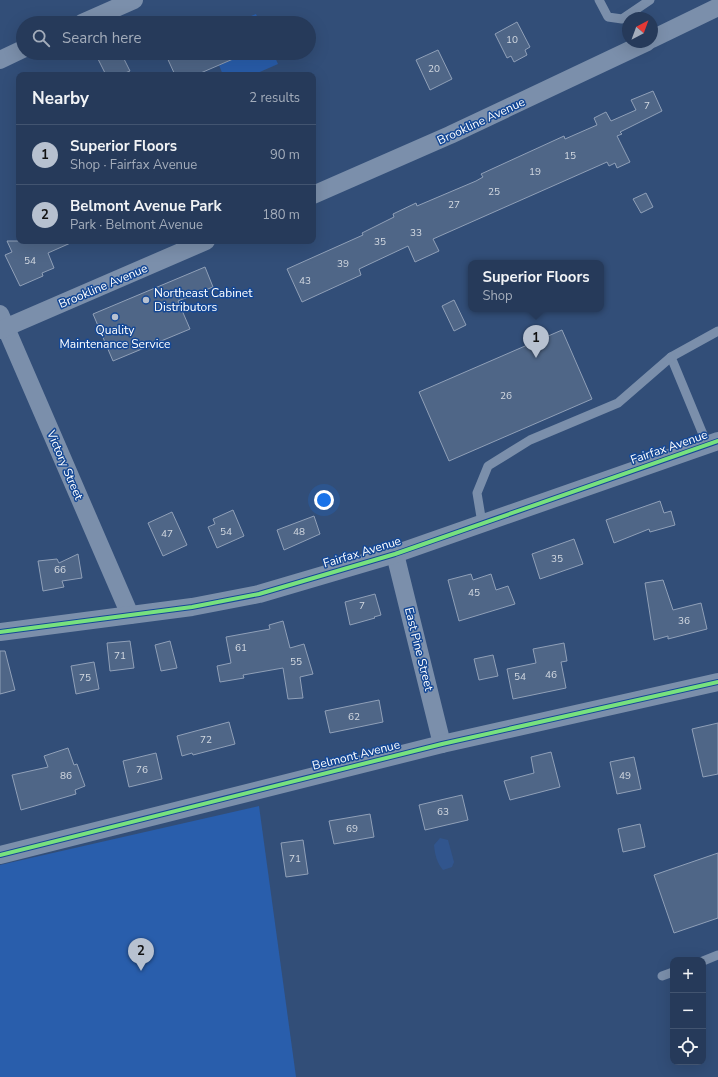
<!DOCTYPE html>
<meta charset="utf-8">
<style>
:root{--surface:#263a5a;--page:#2e4160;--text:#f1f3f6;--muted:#a4adbb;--line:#425470;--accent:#b7c1d0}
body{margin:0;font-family:"Nunito Sans",sans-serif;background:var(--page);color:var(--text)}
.controls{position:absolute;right:12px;bottom:12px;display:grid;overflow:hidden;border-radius:8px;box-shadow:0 4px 16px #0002}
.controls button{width:36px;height:36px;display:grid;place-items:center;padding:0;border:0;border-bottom:1px solid var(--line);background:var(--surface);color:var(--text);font:20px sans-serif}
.compass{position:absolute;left:622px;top:12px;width:36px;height:36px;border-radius:50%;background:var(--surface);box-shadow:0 4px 16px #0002;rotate:41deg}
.you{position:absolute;left:324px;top:500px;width:14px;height:14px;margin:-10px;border:3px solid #fff;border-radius:50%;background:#1a73e8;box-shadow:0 0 0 6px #1a73e833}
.badge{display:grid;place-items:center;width:26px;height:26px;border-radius:50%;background:var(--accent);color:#111;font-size:13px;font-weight:700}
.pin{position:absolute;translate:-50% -33px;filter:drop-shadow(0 1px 2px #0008)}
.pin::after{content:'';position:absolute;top:21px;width:14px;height:12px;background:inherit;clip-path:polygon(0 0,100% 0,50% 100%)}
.popup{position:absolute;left:468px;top:260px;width:136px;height:52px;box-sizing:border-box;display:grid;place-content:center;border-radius:8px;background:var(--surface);filter:drop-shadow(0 1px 3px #0005);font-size:13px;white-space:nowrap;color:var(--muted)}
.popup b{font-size:15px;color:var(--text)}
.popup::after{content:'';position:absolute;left:50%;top:100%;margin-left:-8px;border:8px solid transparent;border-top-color:var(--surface)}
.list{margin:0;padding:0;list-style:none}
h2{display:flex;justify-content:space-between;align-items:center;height:52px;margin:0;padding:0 16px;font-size:17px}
h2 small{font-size:13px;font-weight:400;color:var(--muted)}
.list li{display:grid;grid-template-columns:26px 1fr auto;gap:12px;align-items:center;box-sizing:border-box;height:60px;padding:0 16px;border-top:1px solid var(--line)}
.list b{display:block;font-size:15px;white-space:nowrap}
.list p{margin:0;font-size:13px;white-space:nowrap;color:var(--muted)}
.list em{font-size:13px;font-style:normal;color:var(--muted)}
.icon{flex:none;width:22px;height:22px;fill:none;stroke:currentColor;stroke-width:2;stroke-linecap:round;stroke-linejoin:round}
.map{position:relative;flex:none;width:718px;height:1077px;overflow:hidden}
.search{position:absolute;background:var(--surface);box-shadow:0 4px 16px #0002;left:16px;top:16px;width:300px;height:44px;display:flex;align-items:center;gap:10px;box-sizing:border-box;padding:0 14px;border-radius:22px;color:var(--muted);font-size:15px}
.panel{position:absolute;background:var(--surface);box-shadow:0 4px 16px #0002;left:16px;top:72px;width:300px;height:172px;border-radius:8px}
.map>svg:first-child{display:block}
.green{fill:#295eac}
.water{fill:#31558d}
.building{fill:#4f6687;stroke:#90a0b8}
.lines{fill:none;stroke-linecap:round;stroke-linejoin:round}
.lane{stroke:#7b8fab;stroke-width:9}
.street{stroke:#7b8fab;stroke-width:18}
.cycleway-casing{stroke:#154895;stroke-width:6}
.cycleway{stroke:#77e17e;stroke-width:4}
.poi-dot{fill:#b7c1d0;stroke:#154895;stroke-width:1.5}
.labels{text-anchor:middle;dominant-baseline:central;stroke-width:3;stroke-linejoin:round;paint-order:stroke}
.number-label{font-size:10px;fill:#d3d9e1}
.street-label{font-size:12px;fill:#fff;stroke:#154895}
.poi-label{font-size:12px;fill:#fff;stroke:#154895;text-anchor:start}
</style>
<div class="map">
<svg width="718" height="1077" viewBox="0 0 718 1077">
<rect width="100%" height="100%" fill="#324e78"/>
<!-- green -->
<g class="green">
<path d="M256 14 260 23H234Z"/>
<path d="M232 53H273L278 64 253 75H223L219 65 234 59Z"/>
<path d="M259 806 296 1077H0V865Z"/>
</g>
<!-- water -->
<path class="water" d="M440 838 448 840 454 862 452 867 443 870C437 863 435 855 434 845Z"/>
<!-- building -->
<g class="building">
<path d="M517 22 530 47 525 50 527 55 514 62 511 56 507 58 495 34Z"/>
<path d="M438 50 452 79 430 90 416 60Z"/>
<path d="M105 53H121L130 71 120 75H106L97 57Z"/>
<path d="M165 53H247L196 75H175Z"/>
<path d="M653 91 662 111 620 132 622 134 617 136 630 162 617 168 615 163 609 166 607 162 433 239 439 251 415 262 408 246 359 269 361 275 302 302 287 269 363 235 362 233 394 217 393 214 416 203 417 206 476 181 483 177 481 174 564 136 565 139 597 125 594 118 606 112 611 121 636 110 631 100Z"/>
<path d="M646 193 653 207 641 213 633 199Z"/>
<path d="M7 241H75L48 253 54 268 42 273 43 276 20 286 5 255 12 252Z"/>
<path d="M205 267 213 287 178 301 190 329 113 361 93 314Z"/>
<path d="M454 300 466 325 454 331 442 306Z"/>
<path d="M562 330 592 399 449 461 419 392Z"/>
<path d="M660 501 664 513 671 511 675 525 650 532 649 529 614 543 606 520Z"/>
<path d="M233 510 244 536 217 548 208 527 215 524 213 519Z"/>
<path d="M172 512 187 545 163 556 148 523Z"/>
<path d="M314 516 320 534 284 550 277 530Z"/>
<path d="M574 539 583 564 540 579 532 554Z"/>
<path d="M78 554 82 578 62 581 64 587 43 591 38 561 57 559 59 563Z"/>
<path d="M471 574 473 580 491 574 496 590 508 586 515 604 459 621 448 580Z"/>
<path d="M663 580 673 610 701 603 707 629 668 639V636L654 640 645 583Z"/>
<path d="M375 594 381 615 374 617 375 618 350 625 345 602Z"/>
<path d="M283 621 290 648 304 644 313 674 300 677 303 698 288 699 283 668 243 675 244 678 220 682 217 666 231 663 226 637 270 629 269 625Z"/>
<path d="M130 641 134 668 110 671 107 643Z"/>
<path d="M170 641 177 668 161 671 155 645Z"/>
<path d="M564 643 567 661 561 662 566 688 513 699 507 669 536 663 533 649Z"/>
<path d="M0 651H5L15 690 0 694Z"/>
<path d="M493 655 498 676 479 680 474 659Z"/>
<path d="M94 662 99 689 76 694 71 666Z"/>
<path d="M379 700 383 722 330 733 325 711Z"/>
<path d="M229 722 235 744 193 755 192 753 182 756 177 736Z"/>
<path d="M718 723V774L703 777 692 729Z"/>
<path d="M68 748 74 765 77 764 85 786 75 790 76 794 21 810 12 775 48 767 44 756Z"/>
<path d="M551 752 560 787 510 800 504 781 534 773 531 757Z"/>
<path d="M156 753 162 779 129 787 123 761Z"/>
<path d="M634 757 641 789 617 794 610 762Z"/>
<path d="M462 795 468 820 425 830 419 805Z"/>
<path d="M370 814 374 837 334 844 329 821Z"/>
<path d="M640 824 645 847 623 852 618 829Z"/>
<path d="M303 840 308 874 286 877 281 843Z"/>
<path d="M718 853V918L674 933 654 875Z"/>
</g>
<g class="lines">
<!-- lane -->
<g class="lane">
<path d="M599 0 608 17 622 19 650 0"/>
<path d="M707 444 671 357 718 331"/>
<path d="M482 523 477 493 488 466 530 440 618 403 671 357"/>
<path d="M703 961 718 955"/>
<path d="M662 976 673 972"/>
</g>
<!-- street -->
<g class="street">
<path d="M82 23 134 0"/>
<path d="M652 39 718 7"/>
<path d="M0 60 23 49"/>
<path d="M313 195 450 135 647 42"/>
<path d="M0 314 130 615"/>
<path d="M0 330 206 241"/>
<path d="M395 554 442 744"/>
<path d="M0 632 192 607 259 594 395 554 718 441"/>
<path d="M0 855 442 744 718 682"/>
</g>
<!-- cycleway casing -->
<g class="cycleway-casing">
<g id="cycleway">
<path d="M0 632 192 607 259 594 395 554 718 441"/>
<path d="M0 855 442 744 718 682"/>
</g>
</g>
<!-- cycleway -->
<use href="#cycleway" class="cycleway"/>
</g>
<!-- markers -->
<g class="poi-dot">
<circle cx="146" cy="300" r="4"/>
<circle cx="115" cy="317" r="4"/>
</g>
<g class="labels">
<!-- number labels -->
<g class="number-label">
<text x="512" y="40">10</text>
<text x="434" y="69">20</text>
<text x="647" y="106">7</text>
<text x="570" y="156">15</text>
<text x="535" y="172">19</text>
<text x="494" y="192">25</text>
<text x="454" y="205">27</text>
<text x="416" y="233">33</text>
<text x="380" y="242">35</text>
<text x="30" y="261">54</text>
<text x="343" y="264">39</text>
<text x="305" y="281">43</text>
<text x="506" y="396">26</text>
<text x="226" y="532">54</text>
<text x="299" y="532">48</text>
<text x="167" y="534">47</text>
<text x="557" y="559">35</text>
<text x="60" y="570">66</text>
<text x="474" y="593">45</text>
<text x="362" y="606">7</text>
<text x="684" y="621">36</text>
<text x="241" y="648">61</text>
<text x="120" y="656">71</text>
<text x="296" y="662">55</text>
<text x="551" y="675">46</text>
<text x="520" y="677">54</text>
<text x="85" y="678">75</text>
<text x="354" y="717">62</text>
<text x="206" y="740">72</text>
<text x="142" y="770">76</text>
<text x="66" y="776">86</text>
<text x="625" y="776">49</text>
<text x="443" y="812">63</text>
<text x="352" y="829">69</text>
<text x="295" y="859">71</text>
</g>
<!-- street labels -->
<g class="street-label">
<text transform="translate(481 121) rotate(-25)">Brookline Avenue</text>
<text transform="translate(103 286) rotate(-23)">Brookline Avenue</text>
<text transform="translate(669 447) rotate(-19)">Fairfax Avenue</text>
<text transform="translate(65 465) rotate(67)">Victory Street</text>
<text transform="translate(362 552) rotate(-17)">Fairfax Avenue</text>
<text transform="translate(419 649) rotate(76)">East Pine Street</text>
<text transform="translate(356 755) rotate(-14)">Belmont Avenue</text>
</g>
<!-- poi labels -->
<g class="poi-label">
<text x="154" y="293">Northeast Cabinet<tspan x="154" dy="14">Distributors</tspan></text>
<text x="115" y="330" text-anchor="middle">Quality<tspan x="115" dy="14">Maintenance Service</tspan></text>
</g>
</g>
</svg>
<div class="controls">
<button>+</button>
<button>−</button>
<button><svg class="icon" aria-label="locate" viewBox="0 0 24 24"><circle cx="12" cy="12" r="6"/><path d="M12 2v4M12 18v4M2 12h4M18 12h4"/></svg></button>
</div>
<svg class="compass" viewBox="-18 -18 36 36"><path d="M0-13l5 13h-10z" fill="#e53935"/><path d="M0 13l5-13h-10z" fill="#a4adbb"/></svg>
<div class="you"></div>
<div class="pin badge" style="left:536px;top:358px">1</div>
<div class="popup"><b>Superior Floors</b>Shop</div>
<div class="pin badge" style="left:141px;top:971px">2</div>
<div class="search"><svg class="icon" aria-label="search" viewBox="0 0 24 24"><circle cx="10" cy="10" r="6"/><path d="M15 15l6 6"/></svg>Search here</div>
<section class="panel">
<h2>Nearby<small>2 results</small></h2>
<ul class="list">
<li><span class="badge">1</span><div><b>Superior Floors</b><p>Shop · Fairfax Avenue</p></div><em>90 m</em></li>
<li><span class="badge">2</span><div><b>Belmont Avenue Park</b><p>Park · Belmont Avenue</p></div><em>180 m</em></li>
</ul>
</section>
</div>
